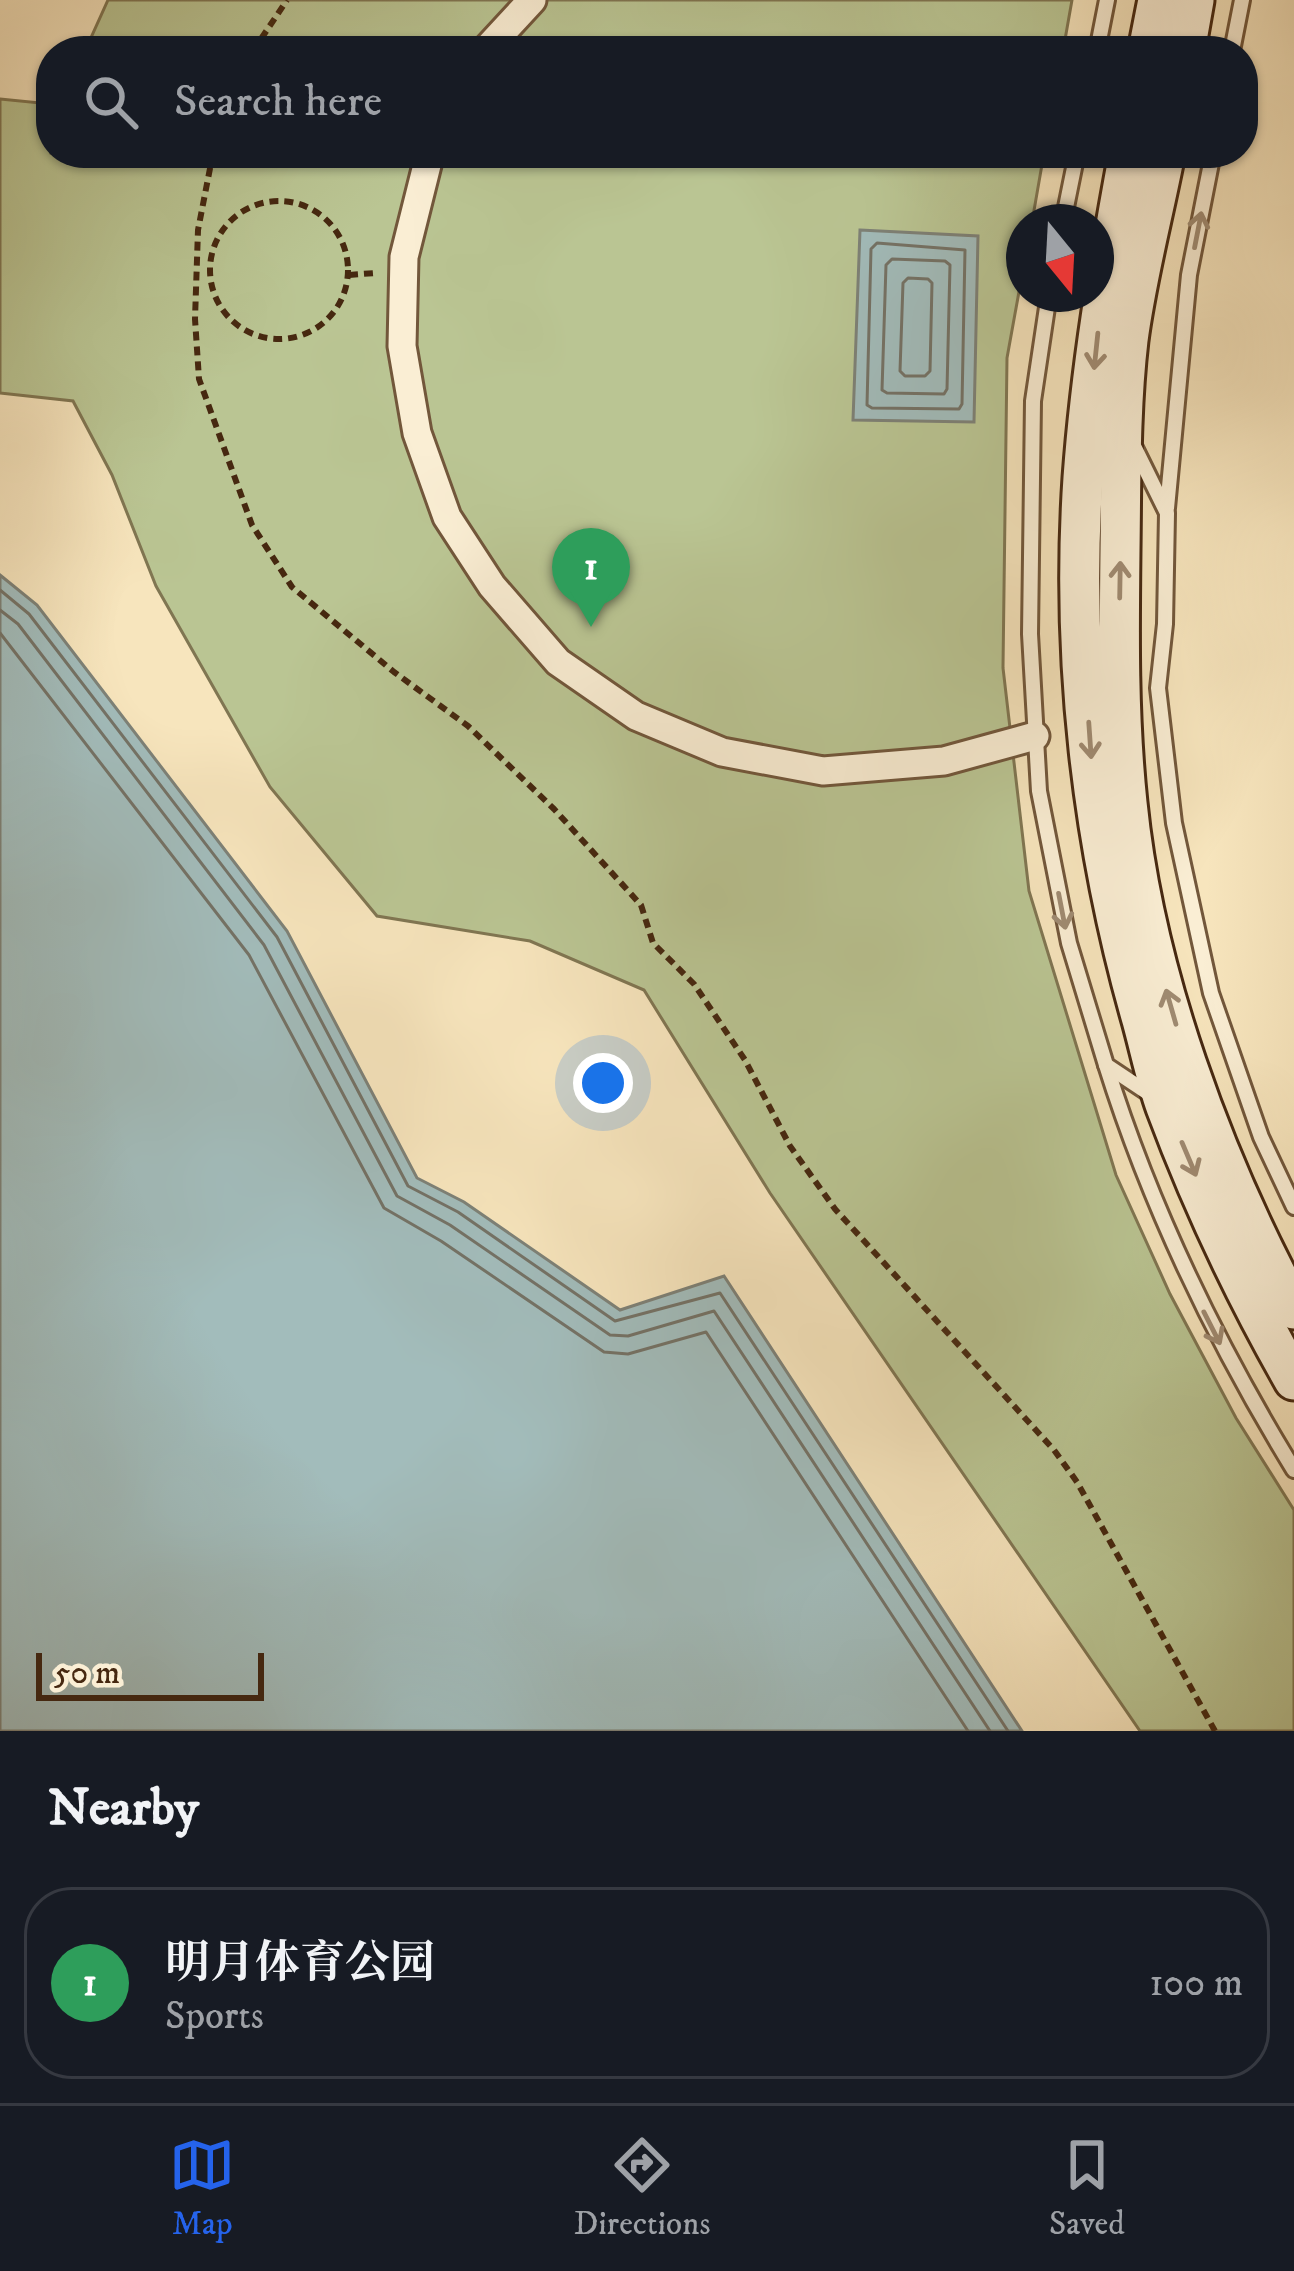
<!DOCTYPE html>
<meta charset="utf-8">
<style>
:root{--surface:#171b24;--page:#242831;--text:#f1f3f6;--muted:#9ea1a6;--line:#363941;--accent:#2563eb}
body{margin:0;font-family:"IM FELL DW Pica","Noto Serif SC",serif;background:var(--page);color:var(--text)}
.compass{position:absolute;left:1006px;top:204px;width:108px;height:108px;border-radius:50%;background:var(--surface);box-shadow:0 3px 9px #0004;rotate:162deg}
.scale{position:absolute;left:36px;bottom:30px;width:228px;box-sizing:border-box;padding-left:12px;border:6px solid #462810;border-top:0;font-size:33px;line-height:42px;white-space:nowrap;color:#462810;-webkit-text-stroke:9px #faeed4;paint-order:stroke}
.you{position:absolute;left:603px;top:1083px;width:42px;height:42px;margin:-30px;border:9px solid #fff;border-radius:50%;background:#1a73e8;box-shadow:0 0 0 18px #1a73e833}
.badge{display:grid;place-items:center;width:78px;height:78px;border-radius:50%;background:var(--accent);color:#fff;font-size:39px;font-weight:700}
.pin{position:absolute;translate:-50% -99px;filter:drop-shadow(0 3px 6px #0008)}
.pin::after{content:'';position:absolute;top:63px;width:42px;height:36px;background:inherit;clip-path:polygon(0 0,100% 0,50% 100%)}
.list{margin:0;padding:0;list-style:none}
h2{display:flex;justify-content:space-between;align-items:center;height:156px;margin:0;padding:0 48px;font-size:51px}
h2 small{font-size:39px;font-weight:400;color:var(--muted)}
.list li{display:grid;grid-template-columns:78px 1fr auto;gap:36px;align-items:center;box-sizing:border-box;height:192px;margin:0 24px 24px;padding:0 24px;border:3px solid var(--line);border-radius:48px}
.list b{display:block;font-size:45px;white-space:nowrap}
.list p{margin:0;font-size:39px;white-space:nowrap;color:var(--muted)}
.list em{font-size:39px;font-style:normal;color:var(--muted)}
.icon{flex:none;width:66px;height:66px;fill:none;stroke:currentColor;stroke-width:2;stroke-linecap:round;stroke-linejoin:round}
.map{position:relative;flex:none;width:1294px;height:1731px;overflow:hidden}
.search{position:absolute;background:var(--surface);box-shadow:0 3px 9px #0004;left:36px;right:36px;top:36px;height:132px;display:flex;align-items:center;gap:30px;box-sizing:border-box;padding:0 42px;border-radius:48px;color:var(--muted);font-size:45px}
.sheet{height:372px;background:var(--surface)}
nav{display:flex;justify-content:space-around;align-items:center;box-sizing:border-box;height:168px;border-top:3px solid var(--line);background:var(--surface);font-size:33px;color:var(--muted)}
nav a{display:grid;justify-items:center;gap:6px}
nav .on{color:var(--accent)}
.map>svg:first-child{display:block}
.green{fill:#bac593;stroke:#807652;stroke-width:3}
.water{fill:#a2bcbb;stroke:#7d8177;stroke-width:3}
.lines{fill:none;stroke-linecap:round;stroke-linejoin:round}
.shore{stroke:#747266;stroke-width:3}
.lane-casing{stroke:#72573b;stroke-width:20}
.street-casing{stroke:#72573b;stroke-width:33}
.secondary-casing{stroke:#462810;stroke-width:45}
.path{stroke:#462810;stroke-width:6;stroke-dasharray:9 6;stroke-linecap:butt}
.lane{stroke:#faeed4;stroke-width:14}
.street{stroke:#faeed4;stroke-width:27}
.secondary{stroke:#faeed4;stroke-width:39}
.oneway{stroke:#a08b72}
</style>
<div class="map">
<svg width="1294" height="1731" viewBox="0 0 1294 1731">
<rect width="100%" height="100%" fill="#f7e5bd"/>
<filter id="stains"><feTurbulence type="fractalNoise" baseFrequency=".00167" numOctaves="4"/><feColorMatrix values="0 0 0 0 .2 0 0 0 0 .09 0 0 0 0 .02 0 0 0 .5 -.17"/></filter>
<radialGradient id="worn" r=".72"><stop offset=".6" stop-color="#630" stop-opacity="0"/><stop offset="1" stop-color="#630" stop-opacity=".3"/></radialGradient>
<!-- green -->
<g class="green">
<path d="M108 0H1072L1063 51H85Z"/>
<path d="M0 99 51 104V153H1044L1032 222H1024V264L1007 358 1003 668 1029 891 1116 1175 1170 1294 1236 1418 1294 1510V1731H1140L770 1193 644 990 530 941 377 916 270 787 156 586 112 475 73 401 0 393Z"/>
</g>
<!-- water -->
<g class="water">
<path d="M860 230 978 236 974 422 853 420Z"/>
<path d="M0 575 37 605 287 931 417 1178 464 1202 620 1310 724 1276 1022 1731H0Z"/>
</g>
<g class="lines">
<!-- shore -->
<g class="shore">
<path d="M877 243 965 250 962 404 959 409 872 408 867 405 871 249Z"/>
<path d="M892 259 945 261 950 265 947 389 944 394 887 393 882 390 886 265Z"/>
<path d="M908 278 928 279 932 283 930 371 925 376H905L900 371 903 283Z"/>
<path d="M0 590 29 614 277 937 408 1186 458 1212 615 1321 720 1293 1008 1731"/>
<path d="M0 610 18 624 264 945 397 1196 450 1225 610 1335 628 1336 714 1311 990 1731"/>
<path d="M0 633 249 955 384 1208 441 1241 604 1352 628 1354 706 1332 968 1731"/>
</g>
<!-- lane casing -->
<g class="lane-casing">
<g id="lane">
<path d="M1097 51 1107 0"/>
<path d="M1232 51 1242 0"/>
<path d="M1063 222 1077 153"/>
<path d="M1049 294 1033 401 1030 634 1039 791 1069 943 1106 1065 1151 1095"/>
<path d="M1135 448 1167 513 1165 624 1158 688 1174 823 1211 993 1261 1137 1294 1207"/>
<path d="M1167 508 1189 275 1213 153"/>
<path d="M1106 1065C1151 1209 1215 1341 1294 1470"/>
</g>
</g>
<!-- street casing -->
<g class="street-casing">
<g id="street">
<path d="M485 51 532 0"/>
<path d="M430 153 404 257 402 346 417 433 447 517 492 586 558 662 636 716 722 752 823 771 944 761 1035 736"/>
</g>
</g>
<!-- secondary casing -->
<g class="secondary-casing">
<g id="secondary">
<path d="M1148 51 1158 0"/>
<path d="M1185 51 1194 0"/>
<path d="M1129 153C1109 261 1091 368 1083 478 1071 659 1092 845 1142 1020 1150 1049 1156 1079 1166 1107 1201 1201 1245 1294 1294 1380"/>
<path d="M1165 153C1153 215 1136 278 1128 340 1120 409 1121 480 1120 549 1119 634 1118 718 1127 803 1144 973 1213 1160 1294 1309"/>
</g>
</g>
<!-- path -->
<g class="path">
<path d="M253 51 287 0"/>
<path d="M213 153 198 230 195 319 199 379 252 525 292 587 394 672 468 726 554 809 641 905 653 943 694 984 745 1060 790 1146 835 1209 1054 1450 1077 1482 1215 1731"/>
<circle cx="279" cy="270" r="69"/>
<path d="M349 275 375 273"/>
</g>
<!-- lane -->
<use href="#lane" class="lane"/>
<!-- street -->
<use href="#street" class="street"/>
<!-- secondary -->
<use href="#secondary" class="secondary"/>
</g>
<!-- one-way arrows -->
<defs><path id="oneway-shaft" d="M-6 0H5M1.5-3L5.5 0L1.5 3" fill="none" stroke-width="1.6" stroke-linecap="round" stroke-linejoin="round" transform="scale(3)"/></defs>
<g class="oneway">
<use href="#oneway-shaft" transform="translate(1198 230) rotate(-79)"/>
<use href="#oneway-shaft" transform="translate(1096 351) rotate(96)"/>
<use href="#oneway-shaft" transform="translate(1120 580) rotate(-89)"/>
<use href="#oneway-shaft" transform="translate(1090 740) rotate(86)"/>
<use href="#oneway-shaft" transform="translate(1062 911) rotate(79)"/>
<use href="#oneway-shaft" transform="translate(1171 1007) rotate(-106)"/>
<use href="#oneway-shaft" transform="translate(1189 1159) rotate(67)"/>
<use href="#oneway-shaft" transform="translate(1212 1328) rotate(63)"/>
</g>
<rect width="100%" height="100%" filter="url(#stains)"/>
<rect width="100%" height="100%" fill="url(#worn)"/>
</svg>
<svg class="compass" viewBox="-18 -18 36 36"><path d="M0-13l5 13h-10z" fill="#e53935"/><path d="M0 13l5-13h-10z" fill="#9ea1a6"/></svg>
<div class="scale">50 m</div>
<div class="you"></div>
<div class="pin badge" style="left:591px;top:627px;background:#2e9e5b">1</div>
<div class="search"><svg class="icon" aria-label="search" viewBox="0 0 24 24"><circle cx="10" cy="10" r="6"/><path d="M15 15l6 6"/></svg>Search here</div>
</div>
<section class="sheet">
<h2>Nearby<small></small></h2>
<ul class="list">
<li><span class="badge" style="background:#2e9e5b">1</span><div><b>明月体育公园</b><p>Sports</p></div><em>100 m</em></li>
</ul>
</section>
<nav>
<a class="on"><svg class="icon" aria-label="map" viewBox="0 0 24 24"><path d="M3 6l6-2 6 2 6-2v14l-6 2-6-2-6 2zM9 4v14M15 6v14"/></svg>Map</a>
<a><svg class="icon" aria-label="directions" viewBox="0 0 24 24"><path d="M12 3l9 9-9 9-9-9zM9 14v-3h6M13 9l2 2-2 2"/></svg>Directions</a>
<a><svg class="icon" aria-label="saved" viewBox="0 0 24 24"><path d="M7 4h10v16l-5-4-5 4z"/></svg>Saved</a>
</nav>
